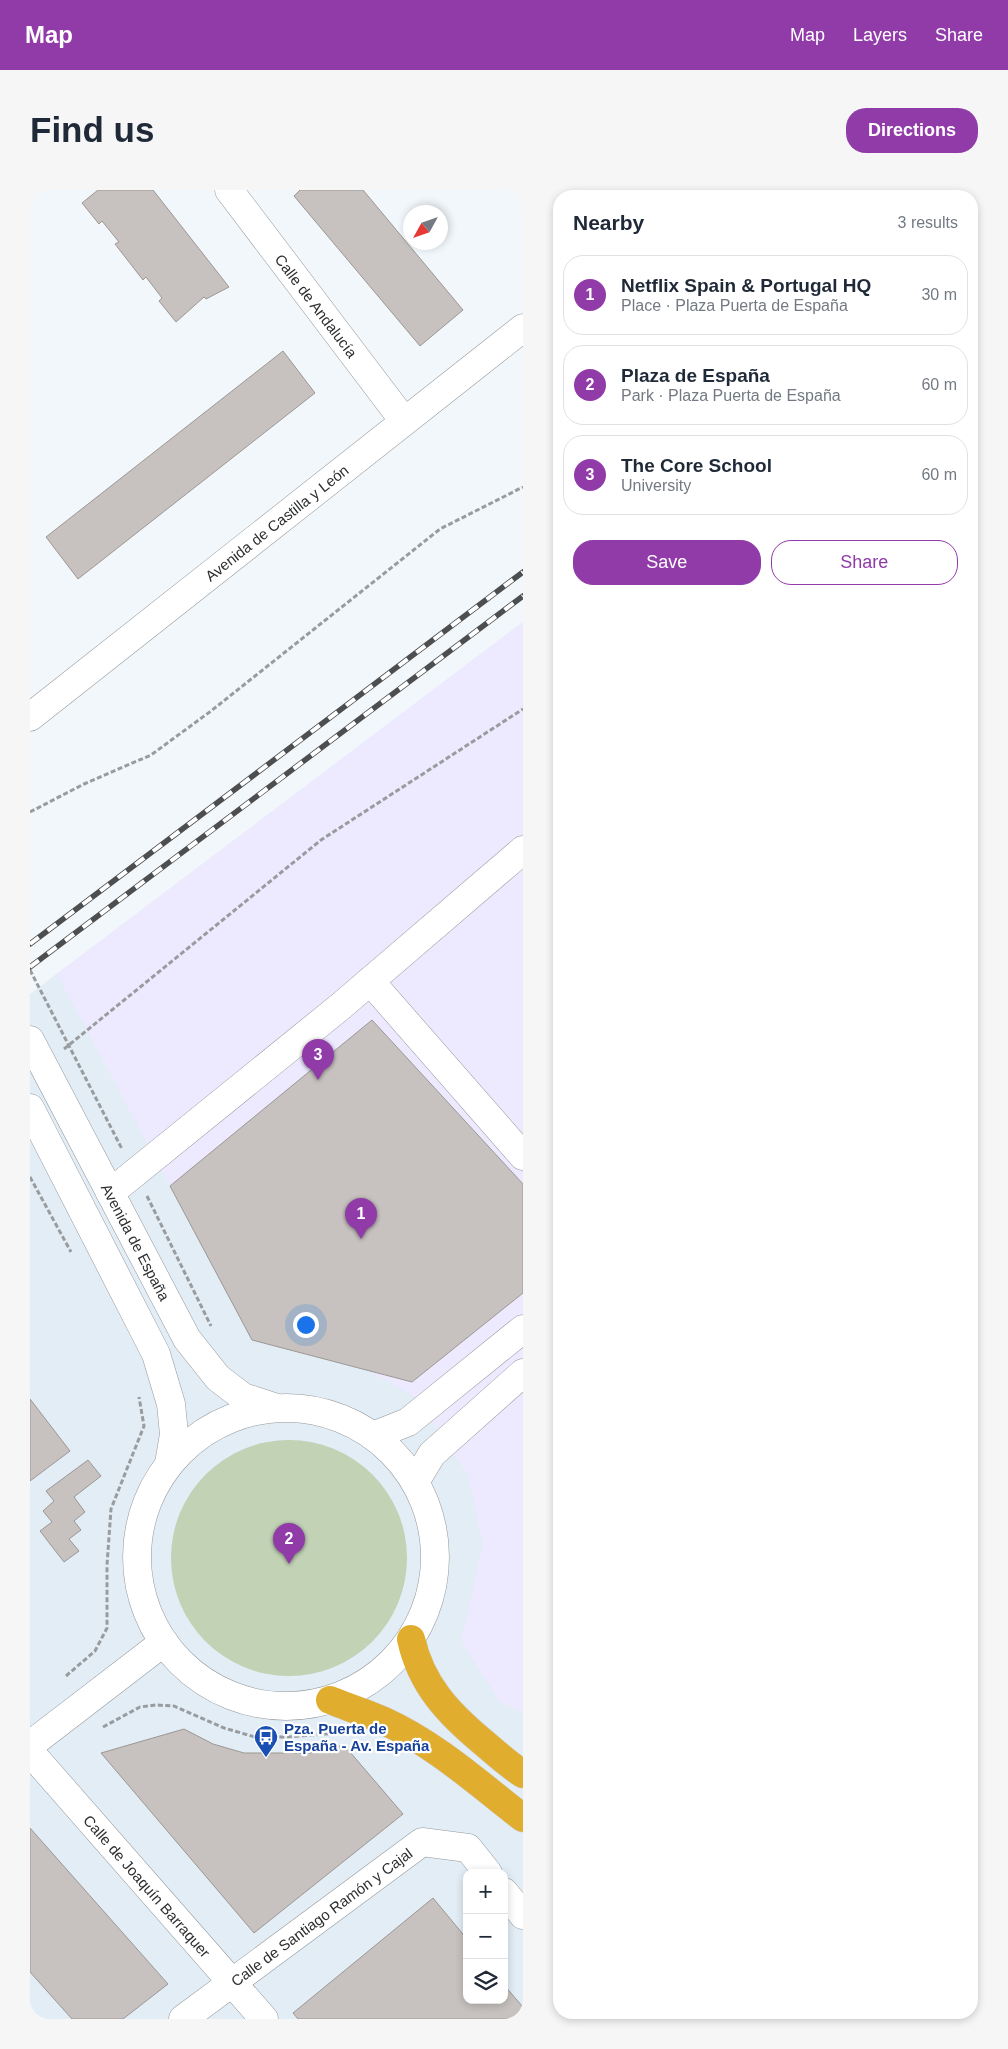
<!DOCTYPE html>
<meta charset="utf-8">
<style>
:root{--surface:#fff;--page:#f6f6f7;--text:#1f2937;--muted:#747a83;--line:#e0e1e3;--accent:#913ba9}
body{margin:0;font-family:Arial,sans-serif;background:var(--page);color:var(--text)}
.controls{position:absolute;right:15px;bottom:15px;display:grid;overflow:hidden;border-radius:10px;box-shadow:0 2px 8px #0003}
.controls button{width:45px;height:45px;display:grid;place-items:center;padding:0;border:0;border-bottom:1px solid var(--line);background:var(--surface);color:var(--text);font:25px sans-serif}
.compass{position:absolute;left:373px;top:15px;width:45px;height:45px;border-radius:50%;background:var(--surface);box-shadow:0 2px 8px #0003;rotate:230deg}
.you{position:absolute;left:275px;top:1134px;width:18px;height:18px;margin:-12px;border:4px solid #fff;border-radius:50%;background:#1a73e8;box-shadow:0 0 0 8px #1a73e833}
.badge{display:grid;place-items:center;width:32px;height:32px;border-radius:50%;background:var(--accent);color:#fff;font-size:16px;font-weight:700}
.pin{position:absolute;translate:-50% -41px;filter:drop-shadow(0 1px 2px #0008)}
.pin::after{content:'';position:absolute;top:26px;width:18px;height:15px;background:inherit;clip-path:polygon(0 0,100% 0,50% 100%)}
.list{margin:0;padding:0;list-style:none}
h2{display:flex;justify-content:space-between;align-items:center;height:65px;margin:0;padding:0 20px;font-size:21px}
h2 small{font-size:16px;font-weight:400;color:var(--muted)}
.list li{display:grid;grid-template-columns:32px 1fr auto;gap:15px;align-items:center;box-sizing:border-box;height:80px;margin:0 10px 10px;padding:0 10px;border:1px solid var(--line);border-radius:20px}
.list b{display:block;font-size:19px;white-space:nowrap}
.list p{margin:0;font-size:16px;white-space:nowrap;color:var(--muted)}
.list em{font-size:16px;font-style:normal;color:var(--muted)}
.actions{display:flex;gap:10px;padding:15px 20px}
.actions a{flex:1;padding:11px 0;border:1px solid var(--accent);border-radius:20px;text-align:center;font-size:18px;color:var(--accent)}
.actions .main{background:var(--accent);color:#fff}
.icon{flex:none;width:28px;height:28px;fill:none;stroke:currentColor;stroke-width:2;stroke-linecap:round;stroke-linejoin:round}
.map{position:relative;flex:none;width:493px;height:1829px;overflow:hidden;border-radius:20px}
header{display:flex;align-items:center;gap:30px;box-sizing:border-box;height:70px;padding:0 25px;background:var(--accent);color:#fff}
header strong{font-size:24px}
nav{display:flex;gap:28px;margin-inline-start:auto;font-size:18px}
.intro{display:flex;align-items:center;justify-content:space-between;box-sizing:border-box;height:120px;padding:0 30px}
h1{margin:0;font-size:35px}
.button{padding:12px 22px;border-radius:20px;background:var(--accent);color:#fff;font-size:18px;font-weight:700}
main{display:flex;gap:30px;padding:0 30px}
aside{flex:1;background:var(--surface);border-radius:20px;box-shadow:0 2px 8px #0003}
.map>svg:first-child{display:block}
.built{fill:#e2edf6;fill-rule:evenodd}
.education{fill:#ede9ff}
.green{fill:#c1d2b5}
.building{fill:#c7c2bf;stroke:#9c9794}
.lines{fill:none;stroke-linecap:round;stroke-linejoin:round}
.minor-casing{stroke:#95999c;stroke-width:29}
.highway-casing{stroke:#d1d1d1;stroke-width:29}
.path{stroke:#989c9e;stroke-width:3;stroke-dasharray:5 2.5;stroke-linecap:butt}
.minor{stroke:#fff;stroke-width:28}
.highway{stroke:#e0ad2f;stroke-width:28}
.rail-casing{stroke:#4c4e50;stroke-width:5.5}
.rail{stroke:#fff;stroke-width:4;stroke-dasharray:11;stroke-linecap:butt}
.labels{text-anchor:middle;dominant-baseline:central;stroke-width:4.5;stroke-linejoin:round;paint-order:stroke}
.street-label{font-size:15px;fill:#2c2e2f;stroke:#fff}
.transit-label{font-size:15px;font-weight:bold;fill:#164399;stroke:#fff;text-anchor:start}
</style>
<header>
<strong>Map</strong>
<nav><a>Map</a><a>Layers</a><a>Share</a></nav>
</header>
<div class="intro"><h1>Find us</h1><a class="button">Directions</a></div>
<main>
<div class="map">
<svg width="493" height="1829" viewBox="0 0 493 1829">
<rect width="100%" height="100%" fill="#f2f7fb"/>
<!-- built -->
<path class="built" d="M493 432V1829H0V804ZM437 1683H474V1810H437Z"/>
<!-- education -->
<path class="education" d="M493 432V1522L470 1512 431 1451 453 1355 438 1285 384 1206 313 1166 222 1150 27 784Z"/>
<!-- green -->
<circle class="green" cx="259" cy="1368" r="118"/>
<!-- building -->
<g class="building">
<path d="M68 0H123L199 97 176 109 174 107 146 132 129 111 132 108 116 87 113 90 85 54 89 52 72 31 69 34 52 13Z"/>
<path d="M270 0H333L433 120 390 156 264 6Z"/>
<path d="M253 161 285 203 48 389 16 347Z"/>
<path d="M342 830 493 994V1103L382 1192 222 1150 140 996Z"/>
<path d="M0 1209 40 1261 0 1291Z"/>
<path d="M58 1270 71 1286 44 1307 55 1322 44 1331 51 1340 39 1349 49 1361 34 1372 10 1341 22 1332 13 1321 24 1311 16 1301Z"/>
<path d="M154 1539 183 1554 214 1563H280L314 1555 373 1624 224 1743 71 1563Z"/>
<path d="M0 1638 138 1794 93 1829H42L0 1782Z"/>
<path d="M403 1708 437 1749V1810H474V1795L493 1817V1829H268L263 1823Z"/>
</g>
<g class="lines">
<!-- minor casing -->
<g class="minor-casing">
<g id="minor">
<path id="s1" d="M199 0 374 231"/>
<path id="s2" d="M0 527 493 138"/>
<path d="M340 791 493 966"/>
<path id="s3" d="M0 850 157 1149 188 1188 213 1207 244 1217"/>
<path d="M0 918 126 1164 141 1214 144 1244 139 1274"/>
<path d="M80 1003 311 816 493 660"/>
<circle cx="256" cy="1367" r="149"/>
<path d="M343 1246 378 1232 493 1139"/>
<path d="M385 1292 402 1264 493 1183"/>
<path d="M0 1555 134 1452"/>
<path id="s4" d="M0 1562 234 1829"/>
<path d="M474 1702 493 1725"/>
<path id="s5" d="M153 1829 392 1652 438 1658 458 1683"/>
</g>
</g>
<!-- highway casing -->
<g class="highway-casing">
<g id="highway">
<path d="M381 1449C391 1495 419 1524 454 1553 467 1564 479 1575 493 1584"/>
<path d="M300 1510C318 1517 336 1523 354 1531 405 1554 449 1594 493 1628"/>
</g>
</g>
<!-- path -->
<g class="path">
<path d="M0 622 54 594 121 565 181 521 410 339 493 297"/>
<path d="M0 780 92 959"/>
<path d="M34 859 291 650 493 519"/>
<path d="M0 987 41 1062"/>
<path d="M117 1006 181 1136"/>
<path d="M36 1486 65 1461 77 1438V1375L81 1319 114 1236 109 1207"/>
<path d="M73 1537 110 1517 126 1515 144 1516 194 1538 225 1547H258L307 1543"/>
</g>
<!-- minor -->
<use href="#minor" class="minor"/>
<!-- highway -->
<use href="#highway" class="highway"/>
<!-- rail casing -->
<g class="rail-casing">
<g id="rail">
<path d="M0 754 493 382"/>
<path d="M0 777 493 406"/>
</g>
</g>
<!-- rail -->
<use href="#rail" class="rail"/>
</g>
<!-- icons -->
<defs>
<g id="bus-pin" transform="scale(1.25)"><path d="M0 17L-7.5 6A9.5 9.5 0 1 1 7.5 6Z" fill="#1a4fb4" stroke="#fff"/><path d="M-5-6H5V4H4V6H2V4H-2V6H-4V4H-5ZM-3.5-4V0h7V-4ZM-3.5 1.2v1.5H-2V1.2ZM2 1.2v1.5H3.5V1.2Z" fill="#fff"/></g>
</defs>
<g fill-rule="evenodd">
<use href="#bus-pin" x="236" y="1547"/>
</g>
<g class="labels">
<!-- street labels -->
<g class="street-label">
<text stroke="none"><textPath href="#s1" startOffset="145">Calle de Andalucía</textPath></text>
<text stroke="none"><textPath href="#s2" startOffset="314">Avenida de Castilla y León</textPath></text>
<text stroke="none"><textPath href="#s3" startOffset="228">Avenida de España</textPath></text>
<text stroke="none"><textPath href="#s4" startOffset="178">Calle de Joaquín Barraquer</textPath></text>
<text stroke="none"><textPath href="#s5" startOffset="172">Calle de Santiago Ramón y Cajal</textPath></text>
</g>
<!-- transit labels -->
<g class="transit-label">
<text x="254" y="1538">Pza. Puerta de<tspan x="254" dy="17">España - Av. España</tspan></text>
</g>
</g>
</svg>
<div class="controls">
<button>+</button>
<button>−</button>
<button><svg class="icon" aria-label="layers" viewBox="0 0 24 24"><path d="M12 4l9 5-9 5-9-5zM3 14l9 5 9-5"/></svg></button>
</div>
<svg class="compass" viewBox="-18 -18 36 36"><path d="M0-13l5 13h-10z" fill="#e53935"/><path d="M0 13l5-13h-10z" fill="#747a83"/></svg>
<div class="you"></div>
<div class="pin badge" style="left:331px;top:1049px">1</div>
<div class="pin badge" style="left:259px;top:1374px">2</div>
<div class="pin badge" style="left:288px;top:890px">3</div>
</div>
<aside>
<h2>Nearby<small>3 results</small></h2>
<ul class="list">
<li><span class="badge">1</span><div><b>Netflix Spain &amp; Portugal HQ</b><p>Place · Plaza Puerta de España</p></div><em>30 m</em></li>
<li><span class="badge">2</span><div><b>Plaza de España</b><p>Park · Plaza Puerta de España</p></div><em>60 m</em></li>
<li><span class="badge">3</span><div><b>The Core School</b><p>University</p></div><em>60 m</em></li>
</ul>
<div class="actions"><a class="main">Save</a><a>Share</a></div>
</aside>
</main>
